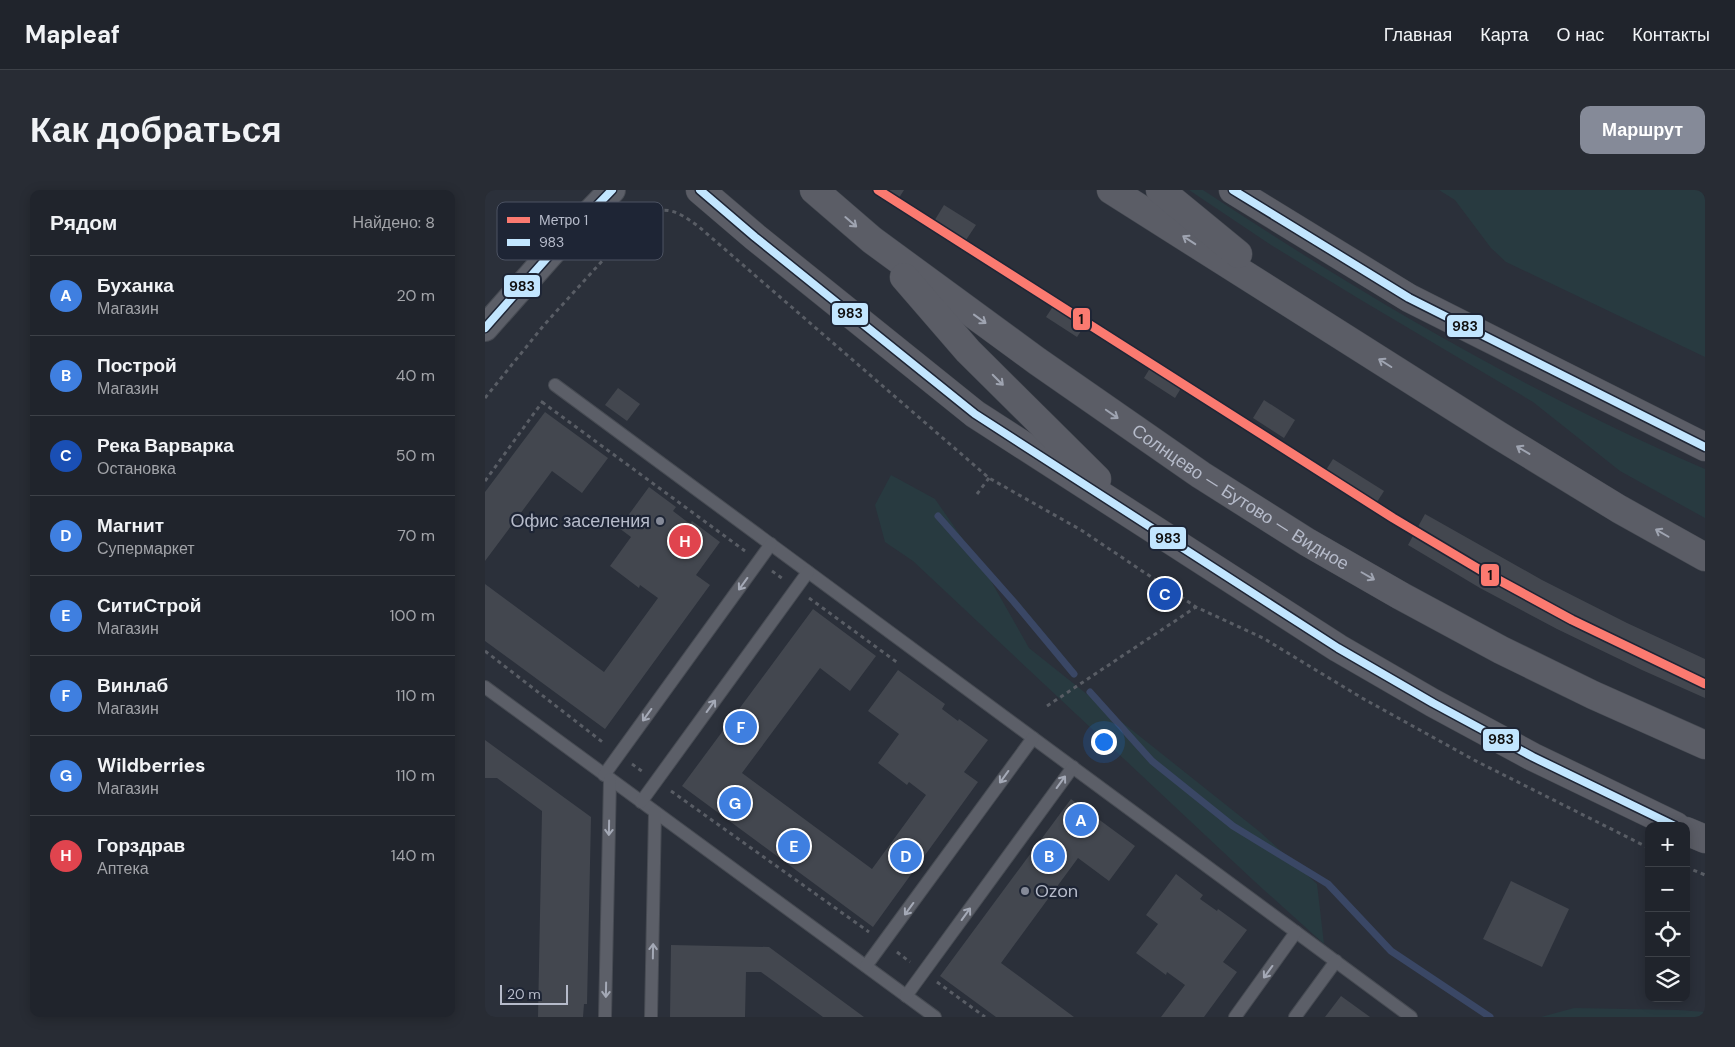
<!DOCTYPE html>
<html lang="ru">
<meta charset="utf-8">
<style>
:root{--surface:#20242c;--page:#282c34;--text:#f1f3f6;--muted:#a2a4a9;--line:#3d4148;--accent:#858a98}
body{margin:0;font-family:"DM Sans",sans-serif;background:var(--page);color:var(--text)}
.controls{position:absolute;right:15px;bottom:15px;display:grid;overflow:hidden;border-radius:10px;box-shadow:0 2px 12px #0003}
.controls button{width:45px;height:45px;display:grid;place-items:center;padding:0;border:0;border-bottom:1px solid var(--line);background:var(--surface);color:var(--text);font:25px sans-serif}
.scale{position:absolute;left:15px;bottom:12px;width:68px;box-sizing:border-box;padding-left:5px;border:2px solid #b6bbca;border-top:0;font-size:14px;line-height:18px;white-space:nowrap;color:#b6bbca;-webkit-text-stroke:4px #1e2535;paint-order:stroke}
.you{position:absolute;left:618px;top:551px;width:18px;height:18px;margin:-12px;border:4px solid #fff;border-radius:50%;background:#1a73e8;box-shadow:0 0 0 8px #1a73e833}
.badge{display:grid;place-items:center;width:32px;height:32px;border-radius:50%;background:var(--accent);color:#fff;font-size:16px;font-weight:700}
.pin{position:absolute;translate:-50% -50%;border:2px solid #fff;box-shadow:0 1px 5px #0006}
.list{margin:0;padding:0;list-style:none}
h2{display:flex;justify-content:space-between;align-items:center;height:65px;margin:0;padding:0 20px;font-size:21px}
h2 small{font-size:16px;font-weight:400;color:var(--muted)}
.list li{display:grid;grid-template-columns:32px 1fr auto;gap:15px;align-items:center;box-sizing:border-box;height:80px;padding:0 20px;border-top:1px solid var(--line)}
.list b{display:block;font-size:19px;white-space:nowrap}
.list p{margin:0;font-size:16px;white-space:nowrap;color:var(--muted)}
.list em{font-size:16px;font-style:normal;color:var(--muted)}
.icon{flex:none;width:28px;height:28px;fill:none;stroke:currentColor;stroke-width:2;stroke-linecap:round;stroke-linejoin:round}
.map{position:relative;flex:none;width:1220px;height:827px;overflow:hidden;border-radius:10px}
header{display:flex;align-items:center;gap:30px;box-sizing:border-box;height:70px;padding:0 25px;background:var(--surface);border-bottom:1px solid var(--line)}
header strong{font-size:24px}
nav{display:flex;gap:28px;margin-inline-start:auto;font-size:18px}
.intro{display:flex;align-items:center;justify-content:space-between;box-sizing:border-box;height:120px;padding:0 30px}
h1{margin:0;font-size:35px}
.button{padding:12px 22px;border-radius:10px;background:var(--accent);color:#fff;font-size:18px;font-weight:700}
main{display:flex;gap:30px;padding:0 30px}
aside{flex:1;background:var(--surface);border-radius:10px;box-shadow:0 2px 12px #0003}
.map>svg:first-child{display:block}
.green{fill:#283a40}
.lines{fill:none;stroke-linecap:round;stroke-linejoin:round}
.stream{stroke:#3a4765;stroke-width:7}
.building{fill:#43474f}
.service-casing{stroke:#474b53;stroke-width:14}
.minor-casing{stroke:#474b53;stroke-width:28}
.secondary-casing{stroke:#474b53;stroke-width:29}
.path{stroke:#595d65;stroke-width:3;stroke-dasharray:4 4;stroke-linecap:butt}
.service{stroke:#5c5f68;stroke-width:12}
.minor{stroke:#5c5f68;stroke-width:26}
.secondary{stroke:#5b5d66;stroke-width:28}
.bus-1-casing{stroke:#1e2535;stroke-width:11}
.bus-1{stroke:#c2e6ff;stroke-width:8}
.metro-1-casing{stroke:#1e2535;stroke-width:12}
.metro-1{stroke:#fb7a70;stroke-width:9}
.oneway{stroke:#9fa4b1}
.oneway2{stroke:#a4a9b6}
.poi-dot{fill:#858a98;stroke:#1e2535;stroke-width:2}
.labels{text-anchor:middle;dominant-baseline:central;stroke-width:4.5;stroke-linejoin:round;paint-order:stroke}
.street-label{font-size:18px;fill:#b6bbca;stroke:#1e2535}
.poi-label{font-size:18px;fill:#b6bbca;stroke:#1e2535;text-anchor:end}
.key{fill:#1e2535;stroke:#4c5262;stroke-width:1}
.key-label{font-size:14px;fill:#b6bbca}
.line-badge{stroke:#1e2535;stroke-width:2}
.pale-badge-label{font-size:14px;text-anchor:middle;font-weight:bold;fill:#111}
</style>
<header>
<strong>Mapleaf</strong>
<nav><a>Главная</a><a>Карта</a><a>О нас</a><a>Контакты</a></nav>
</header>
<div class="intro"><h1>Как добраться</h1><a class="button">Маршрут</a></div>
<main>
<aside>
<h2>Рядом<small>Найдено: 8</small></h2>
<ul class="list">
<li><span class="badge" style="background:#3f7fe0">A</span><div><b>Буханка</b><p>Магазин</p></div><em>20 m</em></li>
<li><span class="badge" style="background:#3f7fe0">B</span><div><b>Построй</b><p>Магазин</p></div><em>40 m</em></li>
<li><span class="badge" style="background:#1a4fb4">C</span><div><b>Река Варварка</b><p>Остановка</p></div><em>50 m</em></li>
<li><span class="badge" style="background:#3f7fe0">D</span><div><b>Магнит</b><p>Супермаркет</p></div><em>70 m</em></li>
<li><span class="badge" style="background:#3f7fe0">E</span><div><b>СитиСтрой</b><p>Магазин</p></div><em>100 m</em></li>
<li><span class="badge" style="background:#3f7fe0">F</span><div><b>Винлаб</b><p>Магазин</p></div><em>110 m</em></li>
<li><span class="badge" style="background:#3f7fe0">G</span><div><b>Wildberries</b><p>Магазин</p></div><em>110 m</em></li>
<li><span class="badge" style="background:#e0444e">H</span><div><b>Горздрав</b><p>Аптека</p></div><em>140 m</em></li>
</ul>
</aside>
<div class="map">
<svg width="1220" height="827" viewBox="0 0 1220 827">
<rect width="100%" height="100%" fill="#2b303a"/>
<!-- green -->
<g class="green">
<path d="M704 0H718C878 106 1044 203 1220 279V328L1135 281 1048 212 876 110 786 55Z"/>
<path d="M954 0H1220V167L1021 72 1006 58 970 10Z"/>
<path d="M406 285 450 309 502 384 544 458 775 642 832 694 839 754 768 690 428 371 400 352 390 315Z"/>
<path d="M1089 818 1194 820 1220 822V827H1056Z"/>
</g>
<g class="lines">
<!-- stream -->
<g class="stream">
<path d="M453 326 529 412 589 484"/>
<path d="M605 502 667 571 748 636 843 694 906 761 1005 827"/>
</g>
</g>
<!-- building -->
<g class="building">
<path d="M394 0H419L412 11Z"/>
<path d="M459 15 491 35 479 53 448 33Z"/>
<path d="M573 109 604 129 592 147 561 127Z"/>
<path d="M670 170 701 190 690 208 659 188Z"/>
<path d="M133 198 155 214 142 231 120 215Z"/>
<path d="M779 210 810 230 799 248 768 228Z"/>
<path d="M60 222 123 268 97 303 67 281 0 371V302Z"/>
<path d="M848 269 899 301 887 320 836 288Z"/>
<path d="M164 297 191 317 188 321 205 334 207 331 235 352 211 385 225 395 120 539 0 451V394L119 482 173 408 155 395 154 398 125 376 146 347 134 338Z"/>
<path d="M940 324 1057 390 1142 433 1220 469V508L1157 480 1072 439 995 398 923 355Z"/>
<path d="M328 419 391 466 365 501 335 478 257 583 387 679 441 605 424 592 422 595 393 573 414 544 383 521 413 480 460 514 457 519 473 531 474 529 503 550 479 582 493 592 388 737 197 596Z"/>
<path d="M0 550 106 627 102 814H99L98 827H53L57 621 12 588H0Z"/>
<path d="M586 609 650 656 624 691 593 668 516 773 589 827H511L455 786Z"/>
<path d="M691 684 718 705 715 709 732 721 733 719 762 740 738 772 752 782 719 827H676L700 795 682 782 681 785 651 763 673 734 661 725Z"/>
<path d="M1026 691 1084 719 1057 777 998 749Z"/>
<path d="M186 755 284 757 379 827H338L276 782H261L260 827H185Z"/>
<path d="M856 806 885 827H840Z"/>
</g>
<g class="lines">
<!-- service casing -->
<g class="service-casing">
<g id="service">
<path d="M70 195 926 827"/>
<path d="M0 497 450 827"/>
<path d="M119 585 286 354"/>
<path d="M156 612 323 382"/>
<path d="M381 776 548 548"/>
<path d="M421 806 588 577"/>
<path d="M120 827 125 589"/>
<path d="M166 827 170 622"/>
<path d="M750 827 811 742"/>
<path d="M810 827 851 771"/>
</g>
</g>
<!-- minor casing -->
<g class="minor-casing">
<path id="minor" d="M0 138 69 60 127 0"/>
</g>
<!-- secondary casing -->
<g class="secondary-casing">
<g id="secondary">
<path d="M215 0 270 47 490 224 853 458 948 513 1048 567 1191 636"/>
<path id="s1" d="M329 0 387 50 552 171 716 285 822 352 916 406 1016 460 1108 505 1220 555"/>
<path d="M626 0 1013 245 1134 319 1220 367"/>
<path d="M675 0 753 64"/>
<path d="M748 0 924 108 1220 257"/>
<path d="M419 87 483 161 612 289"/>
<path d="M1201 641 1220 649"/>
</g>
</g>
<!-- path -->
<g class="path">
<path d="M145 16 157 27C181 14 192 21 213 36L504 288 596 340 711 417 778 448 877 508 989 570 1164 658"/>
<path d="M0 208 59 135 157 27"/>
<path d="M57 212 260 361"/>
<path d="M0 291 58 211"/>
<path d="M492 304 504 288"/>
<path d="M287 381 298 389"/>
<path d="M324 408 413 473"/>
<path d="M0 461 120 554"/>
<path d="M562 516 711 417"/>
<path d="M147 574 158 582"/>
<path d="M186 601 384 742"/>
<path d="M1201 677 1220 685"/>
<path d="M412 762 425 772"/>
<path d="M452 792 500 827"/>
</g>
<!-- service -->
<use href="#service" class="service"/>
<!-- minor -->
<use href="#minor" class="minor"/>
<!-- secondary -->
<use href="#secondary" class="secondary"/>
<!-- bus-1 casing -->
<g class="bus-1-casing">
<g id="bus-1">
<path d="M215 0 270 47 490 224 853 458 948 513 1048 567 1190 636"/>
<path d="M748 0 924 108 1220 257"/>
<path d="M0 138 69 60 127 0"/>
</g>
</g>
<!-- bus-1 -->
<use href="#bus-1" class="bus-1"/>
<!-- metro-1 casing -->
<g class="metro-1-casing">
<path id="metro-1" d="M393 0 908 328 997 381 1087 430 1220 494"/>
</g>
<!-- metro-1 -->
<use href="#metro-1" class="metro-1"/>
</g>
<!-- one-way arrows -->
<defs><path id="oneway-shaft" d="M-6 0H5M1.5-3L5.5 0L1.5 3" fill="none" stroke-width="1.6" stroke-linecap="round" stroke-linejoin="round" transform="scale(1.25)"/></defs>
<g class="oneway">
<use href="#oneway-shaft" transform="translate(366 32) rotate(41)"/>
<use href="#oneway-shaft" transform="translate(704 50) rotate(-147)"/>
<use href="#oneway-shaft" transform="translate(495 129) rotate(36)"/>
<use href="#oneway-shaft" transform="translate(900 173) rotate(-148)"/>
<use href="#oneway-shaft" transform="translate(513 190) rotate(45)"/>
<use href="#oneway-shaft" transform="translate(627 224) rotate(35)"/>
<use href="#oneway-shaft" transform="translate(1038 260) rotate(-149)"/>
<use href="#oneway-shaft" transform="translate(1177 343) rotate(-150)"/>
<use href="#oneway-shaft" transform="translate(883 386) rotate(30)"/>
</g>
<g class="oneway2">
<use href="#oneway-shaft" transform="translate(258 394) rotate(126)"/>
<use href="#oneway-shaft" transform="translate(226 516) rotate(-54)"/>
<use href="#oneway-shaft" transform="translate(162 525) rotate(126)"/>
<use href="#oneway-shaft" transform="translate(519 587) rotate(126)"/>
<use href="#oneway-shaft" transform="translate(576 592) rotate(-54)"/>
<use href="#oneway-shaft" transform="translate(124 638) rotate(91)"/>
<use href="#oneway-shaft" transform="translate(424 719) rotate(126)"/>
<use href="#oneway-shaft" transform="translate(481 724) rotate(-54)"/>
<use href="#oneway-shaft" transform="translate(168 761) rotate(-89)"/>
<use href="#oneway-shaft" transform="translate(783 782) rotate(126)"/>
<use href="#oneway-shaft" transform="translate(121 800) rotate(91)"/>
</g>
<!-- markers -->
<g class="poi-dot">
<circle cx="175" cy="331" r="5"/>
<circle cx="540" cy="701" r="5"/>
</g>
<g class="labels">
<!-- street labels -->
<g class="street-label">
<text stroke="none"><textPath href="#s1" startOffset="526">Солнцево — Бутово — Видное</textPath></text>
</g>
<!-- poi labels -->
<g class="poi-label">
<text x="165" y="331">Офис заселения</text>
<text x="550" y="701" text-anchor="start">Ozon</text>
</g>
</g>
<!-- legend -->
<rect x="12" y="12" width="166" height="58" rx="8" class="key"/>
<rect x="22" y="27" width="23" height="6" fill="#fb7a70"/>
<rect x="22" y="49" width="23" height="7" fill="#c2e6ff"/>
<g class="key-label">
<text x="54" y="35">Метро 1</text>
<text x="54" y="57">983</text>
</g>
<g class="line-badge">
<rect x="18" y="84" width="38" height="24" rx="5" fill="#c2e6ff"/>
<rect x="346" y="112" width="38" height="24" rx="5" fill="#c2e6ff"/>
<rect x="587" y="117" width="19" height="24" rx="5" fill="#fb7a70"/>
<rect x="961" y="124" width="38" height="24" rx="5" fill="#c2e6ff"/>
<rect x="664" y="336" width="38" height="24" rx="5" fill="#c2e6ff"/>
<rect x="995" y="373" width="20" height="24" rx="5" fill="#fb7a70"/>
<rect x="997" y="538" width="38" height="24" rx="5" fill="#c2e6ff"/>
</g>
<g class="pale-badge-label">
<text x="37" y="101">983</text>
<text x="365" y="128">983</text>
<text x="596" y="134">1</text>
<text x="980" y="141">983</text>
<text x="683" y="353">983</text>
<text x="1005" y="390">1</text>
<text x="1016" y="554">983</text>
</g>
</svg>
<div class="controls">
<button>+</button>
<button>−</button>
<button><svg class="icon" aria-label="locate" viewBox="0 0 24 24"><circle cx="12" cy="12" r="6"/><path d="M12 2v4M12 18v4M2 12h4M18 12h4"/></svg></button>
<button><svg class="icon" aria-label="layers" viewBox="0 0 24 24"><path d="M12 4l9 5-9 5-9-5zM3 14l9 5 9-5"/></svg></button>
</div>
<div class="scale">20 m</div>
<div class="you"></div>
<div class="pin badge" style="left:596px;top:630px;background:#3f7fe0">A</div>
<div class="pin badge" style="left:564px;top:666px;background:#3f7fe0">B</div>
<div class="pin badge" style="left:680px;top:404px;background:#1a4fb4">C</div>
<div class="pin badge" style="left:421px;top:666px;background:#3f7fe0">D</div>
<div class="pin badge" style="left:309px;top:656px;background:#3f7fe0">E</div>
<div class="pin badge" style="left:256px;top:537px;background:#3f7fe0">F</div>
<div class="pin badge" style="left:250px;top:613px;background:#3f7fe0">G</div>
<div class="pin badge" style="left:200px;top:351px;background:#e0444e">H</div>
</div>
</main>
